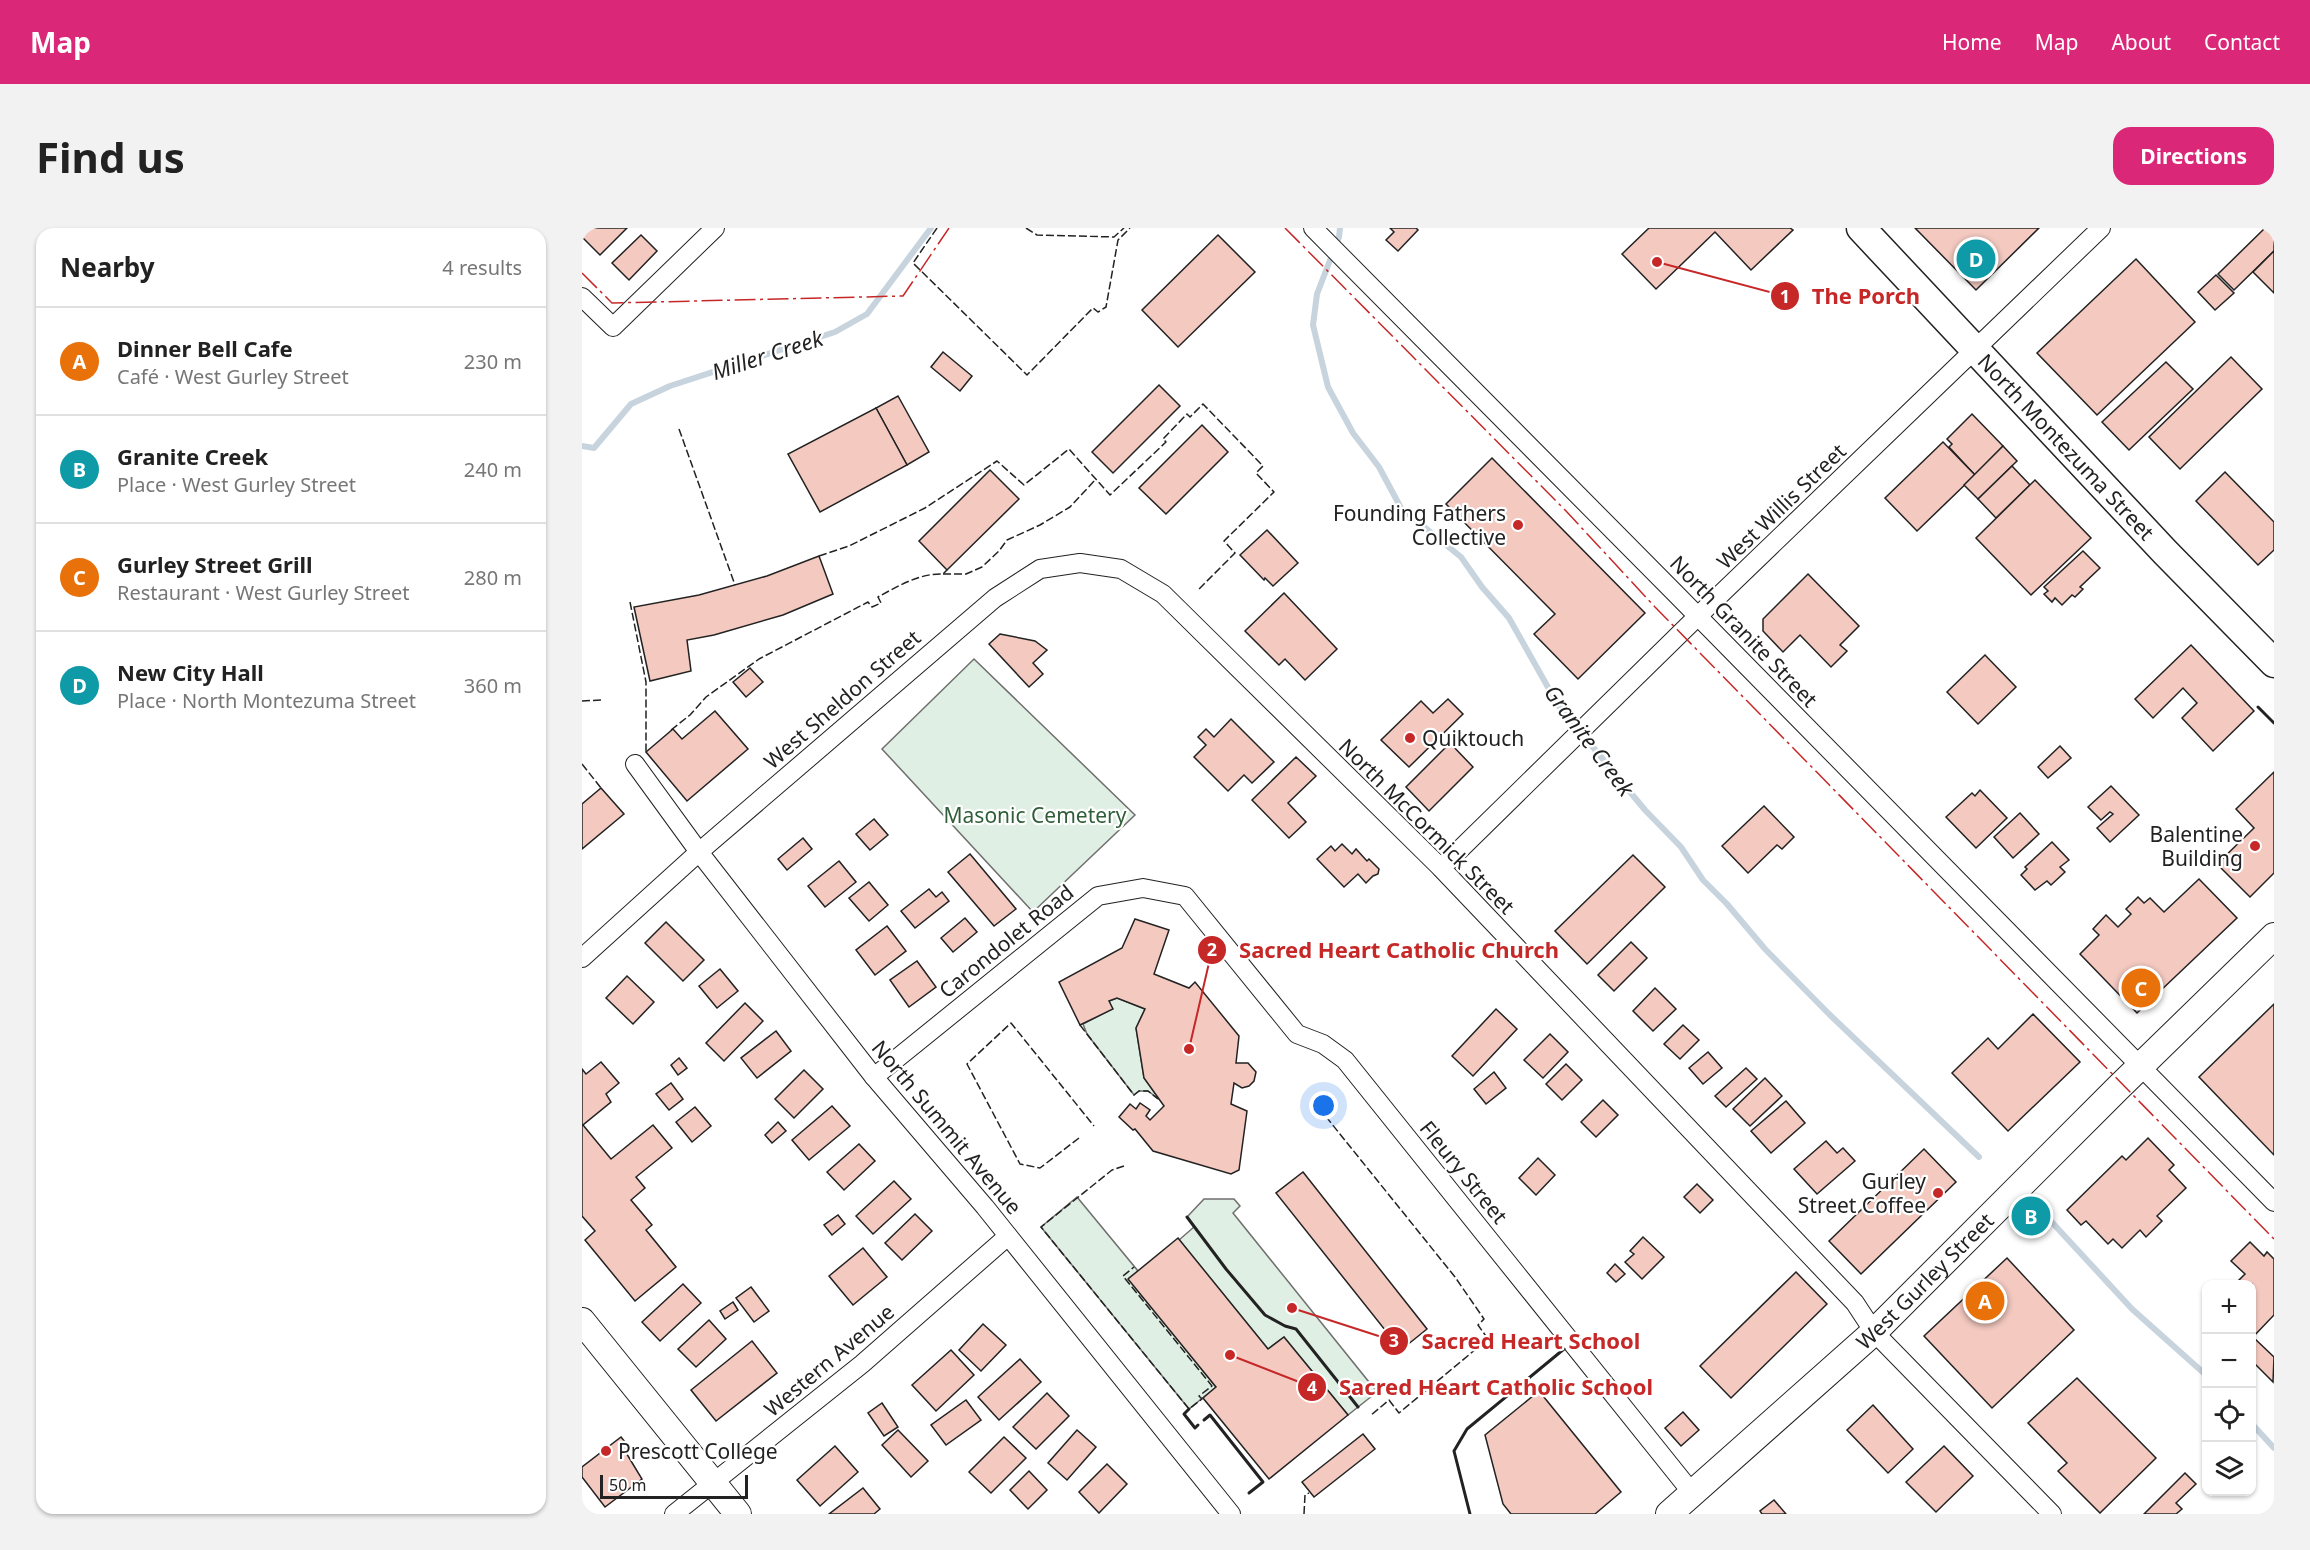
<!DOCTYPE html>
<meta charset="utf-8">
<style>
:root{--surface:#fff;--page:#f2f2f2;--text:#222;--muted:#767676;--line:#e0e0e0;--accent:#db2777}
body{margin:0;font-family:"Noto Sans",sans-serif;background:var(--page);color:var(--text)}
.controls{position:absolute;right:18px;bottom:18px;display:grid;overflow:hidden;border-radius:12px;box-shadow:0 2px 4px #0004}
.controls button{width:54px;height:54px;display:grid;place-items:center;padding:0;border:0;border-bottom:2px solid var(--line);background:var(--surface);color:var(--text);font:30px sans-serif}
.scale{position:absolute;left:18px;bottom:15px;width:148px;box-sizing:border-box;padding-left:6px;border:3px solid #222;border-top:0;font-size:16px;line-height:21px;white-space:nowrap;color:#222;-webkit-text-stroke:4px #fff;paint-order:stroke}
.you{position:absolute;left:742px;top:878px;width:21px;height:21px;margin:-15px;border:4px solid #fff;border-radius:50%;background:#1a73e8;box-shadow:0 0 0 9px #1a73e833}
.badge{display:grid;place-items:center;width:39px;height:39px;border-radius:50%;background:var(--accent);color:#fff;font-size:20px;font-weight:700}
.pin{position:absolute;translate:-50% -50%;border:3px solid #fff;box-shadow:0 2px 6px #0006}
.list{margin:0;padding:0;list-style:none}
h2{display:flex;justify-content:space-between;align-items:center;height:78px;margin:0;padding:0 24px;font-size:26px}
h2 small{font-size:20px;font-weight:400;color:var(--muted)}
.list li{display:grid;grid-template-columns:39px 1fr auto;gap:18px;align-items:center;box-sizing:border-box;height:108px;padding:0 24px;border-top:2px solid var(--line)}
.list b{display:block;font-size:22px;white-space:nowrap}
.list p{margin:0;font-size:20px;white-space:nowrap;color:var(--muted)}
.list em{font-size:20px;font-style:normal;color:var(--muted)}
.icon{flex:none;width:33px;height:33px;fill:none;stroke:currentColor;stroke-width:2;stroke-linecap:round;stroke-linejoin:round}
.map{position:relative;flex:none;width:1692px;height:1286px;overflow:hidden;border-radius:18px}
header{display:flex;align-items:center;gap:36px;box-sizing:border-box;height:84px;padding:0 30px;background:var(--accent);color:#fff}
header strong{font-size:28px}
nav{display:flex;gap:33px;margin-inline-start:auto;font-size:21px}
.intro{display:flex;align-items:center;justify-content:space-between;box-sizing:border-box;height:144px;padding:0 36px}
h1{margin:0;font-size:42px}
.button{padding:15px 27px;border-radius:18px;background:var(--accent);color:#fff;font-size:21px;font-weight:700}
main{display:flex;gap:36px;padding:0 36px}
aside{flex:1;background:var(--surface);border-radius:18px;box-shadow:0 2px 4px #0004}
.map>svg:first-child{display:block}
.green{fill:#e0efe3;stroke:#6f6f6f;stroke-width:1.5}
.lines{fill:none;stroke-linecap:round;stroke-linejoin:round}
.stream{stroke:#c7d3dd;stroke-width:6}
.building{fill:#f3c9c0;stroke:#222;stroke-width:1.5}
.minor-casing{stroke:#222;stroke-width:20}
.secondary-casing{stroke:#222;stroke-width:28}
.primary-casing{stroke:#222;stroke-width:31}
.minor{stroke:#fff;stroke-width:18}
.secondary{stroke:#fff;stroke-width:26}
.primary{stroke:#fff;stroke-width:28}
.fence{stroke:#222;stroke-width:1.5;stroke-dasharray:8 3;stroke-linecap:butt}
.wall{stroke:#222;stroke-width:3}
.power{stroke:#c62828;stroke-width:1.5;stroke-dasharray:21 4.5 3 4.5;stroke-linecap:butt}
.poi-dot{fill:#c62828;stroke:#fff;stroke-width:2}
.labels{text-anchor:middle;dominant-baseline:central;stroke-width:4.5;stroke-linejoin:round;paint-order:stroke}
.street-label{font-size:21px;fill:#222;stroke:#fff}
.poi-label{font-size:21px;fill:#222;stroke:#fff;text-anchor:end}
.park-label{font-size:21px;fill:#2f5e38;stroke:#fff}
.water-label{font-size:22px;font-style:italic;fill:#222;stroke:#fff}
.leader{fill:none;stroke:#c62828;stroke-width:2}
.callout-dot{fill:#c62828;stroke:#fff;stroke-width:2}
.mark-label{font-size:18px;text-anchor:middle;font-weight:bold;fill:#fff}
.callout-label{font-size:22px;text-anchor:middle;font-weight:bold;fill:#c62828;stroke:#fff;stroke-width:4.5;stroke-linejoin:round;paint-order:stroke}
</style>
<header>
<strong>Map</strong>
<nav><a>Home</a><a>Map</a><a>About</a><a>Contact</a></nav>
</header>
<div class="intro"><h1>Find us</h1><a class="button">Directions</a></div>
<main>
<aside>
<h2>Nearby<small>4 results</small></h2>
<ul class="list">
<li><span class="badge" style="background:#e8710a">A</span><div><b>Dinner Bell Cafe</b><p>Café · West Gurley Street</p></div><em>230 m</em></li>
<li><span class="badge" style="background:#0f9aa8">B</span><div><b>Granite Creek</b><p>Place · West Gurley Street</p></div><em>240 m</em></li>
<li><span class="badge" style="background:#e8710a">C</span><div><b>Gurley Street Grill</b><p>Restaurant · West Gurley Street</p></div><em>280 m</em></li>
<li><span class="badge" style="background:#0f9aa8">D</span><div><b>New City Hall</b><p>Place · North Montezuma Street</p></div><em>360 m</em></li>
</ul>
</aside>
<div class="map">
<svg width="1692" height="1286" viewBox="0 0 1692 1286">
<rect width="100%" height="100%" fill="#fff"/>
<!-- green -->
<g class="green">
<path d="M392 431 553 587 451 684 300 521Z"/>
<path d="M535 770 563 781 554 800 562 850 578 872 566 863H557L552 867 505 806 501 796 530 781 527 773Z"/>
<path d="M495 969 556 1043 547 1050 634 1159 607 1181 459 999Z"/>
<path d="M622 971H652L658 978 651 985 795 1164 766 1187 702 1109 686 1121 597 1012 612 999 605 989Z"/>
</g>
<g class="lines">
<!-- stream -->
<g class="stream">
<path d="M758 0 757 9 735 66 731 97 746 159 771 205 797 239 819 280 879 329 900 359 927 390 976 477 1063 582 1099 619 1121 652 1145 676 1183 721 1247 786 1397 929"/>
<path d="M0 218 12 220 49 176 88 158 253 104 285 86 349 0"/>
<path d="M1466 990 1550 1081 1624 1147"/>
<path d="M1670 1196 1692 1220"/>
</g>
</g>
<!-- building -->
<g class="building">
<path d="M7 0H45L18 27 0 9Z"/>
<path d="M808 0H834L836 2 816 23 804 12 812 4Z"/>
<path d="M1067 0H1208L1211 2 1169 42 1133 4 1074 61 1040 26Z"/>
<path d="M1333 0H1457L1394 62Z"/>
<path d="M1683 0H1692V23L1652 62 1636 46Z"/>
<path d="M59 7 75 23 47 52 30 35Z"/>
<path d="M636 7 673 44 596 119 560 82Z"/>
<path d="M1692 23V65L1671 44Z"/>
<path d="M1554 31 1613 94 1515 187 1455 125Z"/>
<path d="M1634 47 1652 65 1633 82 1616 64Z"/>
<path d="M361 124 390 148 378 163 349 139Z"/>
<path d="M1649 129 1680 161 1598 241 1567 209Z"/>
<path d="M1584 134 1611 161 1547 222 1520 194Z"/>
<path d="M577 157 598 178 531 245 510 224Z"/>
<path d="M316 168 347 224 325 237 294 180Z"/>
<path d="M294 180 325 237 238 284 206 226Z"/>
<path d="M1390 186 1421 218 1393 247 1367 219 1370 216 1365 211Z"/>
<path d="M620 197 646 224 584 286 557 260Z"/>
<path d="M1361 214 1393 247 1335 303 1303 270Z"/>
<path d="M1421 218 1435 233 1396 271 1382 257Z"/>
<path d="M910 230 1063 385 996 451 952 406 973 386 864 276Z"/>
<path d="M1430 238 1448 257 1414 290 1396 271Z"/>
<path d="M408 242 437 271 365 342 337 313Z"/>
<path d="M1643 244 1692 294V322L1676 337 1614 273Z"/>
<path d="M1453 252 1509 310 1449 367 1394 310Z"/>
<path d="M685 302 716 335 691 358 683 350 682 352 658 327Z"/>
<path d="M1501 323 1518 340 1498 359 1501 361 1493 369 1490 367 1480 377 1473 370 1470 374 1462 366 1466 363 1462 359Z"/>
<path d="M237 328 251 366 201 387 132 407 105 412 109 443 68 453 52 379 117 367 185 348Z"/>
<path d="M1226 346 1277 398 1258 417 1265 423 1249 439 1218 407 1201 424 1181 403V391Z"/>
<path d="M702 365 755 421 723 452 703 431 697 437 663 403Z"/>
<path d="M418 406 453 413 465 422 451 435 461 446 447 459 407 416Z"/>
<path d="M1609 417 1672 483 1631 523 1600 490 1615 475 1601 460 1571 490 1553 471Z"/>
<path d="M1403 427 1434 459 1396 496 1365 464Z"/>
<path d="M168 440 181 454 164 469 151 454Z"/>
<path d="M866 471 881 486 827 539 799 512 839 473 851 485Z"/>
<path d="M133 483 166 521 105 573 64 524 91 501 100 511Z"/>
<path d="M649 491 692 534 670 555 662 547 646 563 612 529 624 517 616 509 624 501 632 509Z"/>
<path d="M868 515 891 539 847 583 824 559Z"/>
<path d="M1478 518 1489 530 1466 550 1456 539Z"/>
<path d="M714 529 734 548 706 575 724 594 707 610 670 572Z"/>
<path d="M1692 544V645L1668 669 1635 636 1672 600 1654 581Z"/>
<path d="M1529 558 1557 587 1528 614 1515 600 1531 586 1528 584 1519 592 1506 579Z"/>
<path d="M19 560 42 586 0 621V576Z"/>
<path d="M1398 562 1425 590 1394 620 1364 589 1390 565 1393 568Z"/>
<path d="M1182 578 1212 609 1200 621 1195 617 1166 645 1140 618Z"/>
<path d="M1438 585 1457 606 1431 630 1412 609Z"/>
<path d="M292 591 306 607 288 622 274 606Z"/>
<path d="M221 610 230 621 205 642 196 631Z"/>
<path d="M1470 614 1487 632 1478 639 1483 644 1469 657 1465 653 1453 662 1439 647 1445 641 1443 639Z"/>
<path d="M760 616 770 626 774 621 785 633 787 631 797 641 796 646 791 648 784 655 776 646 762 659 735 631 749 618 753 623Z"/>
<path d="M388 626 434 681 412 698 366 644Z"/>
<path d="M1051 627 1083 659 1005 736 973 703Z"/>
<path d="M257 633 274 654 243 679 226 658Z"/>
<path d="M1617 651 1655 690 1555 785 1498 726 1517 707 1511 701 1524 687 1536 699 1549 686 1544 681 1556 669 1562 675 1568 670 1582 684Z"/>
<path d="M287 654 306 677 287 693 267 670Z"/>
<path d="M347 661 354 669 360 664 367 673 333 700 319 683Z"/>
<path d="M383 690 395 704 371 724 359 710Z"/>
<path d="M553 691 587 702 572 746 607 760 613 754 657 808 654 835H666L674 844 672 853 667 858 660 860 652 855 649 876 665 883 657 942 649 946 571 923 553 901 551 902 537 889 548 876 554 881 558 875 568 882 564 888 568 892 582 878 562 850 554 800 563 781 535 770 527 773 531 781 498 797 477 754 540 720Z"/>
<path d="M84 694 122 732 101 753 63 715Z"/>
<path d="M305 698 324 723 293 747 274 722Z"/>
<path d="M1049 714 1065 730 1032 763 1016 747Z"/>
<path d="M335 733 354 759 327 779 308 752Z"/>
<path d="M138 741 156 763 135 780 117 758Z"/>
<path d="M45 748 72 774 51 796 24 770Z"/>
<path d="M1073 760 1094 781 1071 803 1051 783Z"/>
<path d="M163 775 181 793 142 833 124 815Z"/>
<path d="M1692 776V927L1617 849Z"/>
<path d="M914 781 935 801 891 848 870 828Z"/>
<path d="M1451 786 1498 834 1426 903 1370 845 1406 810 1416 821Z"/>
<path d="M1101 797 1117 812 1098 831 1082 816Z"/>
<path d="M194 803 209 823 175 850 159 830Z"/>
<path d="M968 806 986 824 961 850 942 832Z"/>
<path d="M1126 824 1140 840 1121 856 1107 840Z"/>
<path d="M97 830 105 840 96 847 89 837Z"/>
<path d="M19 834 37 855 24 866 29 874 1 897 29 931 71 897 90 920 54 949 63 960 49 972 70 997 64 1002 94 1039 53 1073 3 1012 13 1003 0 988V841L4 846Z"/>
<path d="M984 836 1000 852 980 872 964 856Z"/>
<path d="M1164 840 1175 851 1144 879 1133 868Z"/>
<path d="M222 842 241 861 212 890 193 871Z"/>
<path d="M912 844 924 860 904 876 892 861Z"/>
<path d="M1183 850 1200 868 1168 898 1151 881Z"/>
<path d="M89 855 101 871 87 882 74 866Z"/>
<path d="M1021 872 1036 887 1014 909 999 894Z"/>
<path d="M1204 873 1223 895 1189 925 1169 903Z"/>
<path d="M250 878 268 898 227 932 210 912Z"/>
<path d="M113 879 129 898 110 914 94 894Z"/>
<path d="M196 894 204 903 190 915 183 907Z"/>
<path d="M1566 910 1592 937 1587 942 1604 960 1575 988 1580 993 1564 1009 1558 1002 1540 1020 1531 1011 1526 1016 1504 993 1499 997 1485 982 1540 928 1544 932Z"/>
<path d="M1244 913 1255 925 1261 920 1273 933 1235 966 1212 941Z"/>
<path d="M277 916 293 933 262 962 245 944Z"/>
<path d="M1342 921 1374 954 1279 1046 1247 1013Z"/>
<path d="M956 930 973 947 954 967 937 950Z"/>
<path d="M721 944 845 1101 819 1122 694 965Z"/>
<path d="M312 953 329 971 291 1006 274 988Z"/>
<path d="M1115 956 1131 972 1118 985 1102 969Z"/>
<path d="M333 986 350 1003 320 1032 303 1015Z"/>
<path d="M256 987 263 996 250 1007 242 997Z"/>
<path d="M1061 1009 1082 1029 1060 1051 1043 1034 1052 1026 1048 1023Z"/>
<path d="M596 1010 686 1121 702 1109 766 1187 687 1251 621 1170 634 1159 546 1051Z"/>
<path d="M1668 1014 1682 1028 1685 1024 1692 1031V1087L1671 1109 1692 1129 1691 1154 1670 1133V1056H1653L1663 1046 1649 1033Z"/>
<path d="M281 1020 305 1049 271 1077 247 1048Z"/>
<path d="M1425 1030 1492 1102 1410 1180 1342 1108Z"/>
<path d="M1033 1036 1043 1046 1034 1054 1025 1045Z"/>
<path d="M1214 1044 1245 1076 1149 1170 1118 1138Z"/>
<path d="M101 1056 119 1075 78 1113 60 1094Z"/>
<path d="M169 1059 187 1083 172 1094 154 1070Z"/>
<path d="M151 1074 156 1082 143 1091 138 1083Z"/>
<path d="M127 1092 144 1111 114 1139 96 1121Z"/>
<path d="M401 1096 424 1117 399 1143 377 1122Z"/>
<path d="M170 1113 195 1145 134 1193 109 1162Z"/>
<path d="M369 1122 392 1147 354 1183 330 1157Z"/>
<path d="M438 1131 459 1154 417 1192 396 1169Z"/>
<path d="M1495 1150 1574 1230 1518 1285 1476 1243 1485 1235 1446 1195Z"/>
<path d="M957 1163 1039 1264 1013 1286H929L921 1276 903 1207Z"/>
<path d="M465 1165 487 1188 454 1221 431 1199Z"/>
<path d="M384 1172 399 1192 364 1217 349 1197Z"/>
<path d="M300 1175 316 1199 302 1208 286 1185Z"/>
<path d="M1291 1177 1331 1221 1306 1245 1265 1202Z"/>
<path d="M1101 1184 1117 1202 1099 1218 1083 1200Z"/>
<path d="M316 1202 346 1233 329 1249 300 1217Z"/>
<path d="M495 1202 514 1219 485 1252 466 1235Z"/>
<path d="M781 1206 793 1221 732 1269 720 1254Z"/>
<path d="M39 1209 47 1219 43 1223 60 1251 23 1279 0 1249V1239Z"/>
<path d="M422 1209 444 1230 409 1265 387 1244Z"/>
<path d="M253 1218 276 1244 238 1278 215 1252Z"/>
<path d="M1362 1218 1391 1248 1354 1284 1324 1254Z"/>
<path d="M525 1236 545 1256 517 1285 497 1264Z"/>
<path d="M447 1243 465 1262 446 1281 428 1262Z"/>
<path d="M1603 1245 1614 1256 1594 1275 1600 1281 1594 1286H1562Z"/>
<path d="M281 1260 298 1281 292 1286H247Z"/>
<path d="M1192 1272 1204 1286H1180L1178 1283Z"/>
</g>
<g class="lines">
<!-- minor casing -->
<g class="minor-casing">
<g id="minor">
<path d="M731 0 1093 365 1692 974"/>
<path d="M0 69 31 99 133 0"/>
<path d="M53 536 117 624 292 849 403 979 649 1286"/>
<path d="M859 640 1116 388 1519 0"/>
<path d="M0 730 117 624 413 370 458 341 498 335 539 341 581 366 859 640 1273 1075 1292 1104 1470 1286"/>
<path d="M292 849 516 668 561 660 603 668 715 806 741 816 763 832 1111 1266"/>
<path d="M92 1286 280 1136 426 1008"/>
</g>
</g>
<!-- secondary casing -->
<g class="secondary-casing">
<g id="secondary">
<path d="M0 1093 156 1286"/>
<path id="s1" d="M1087 1286 1292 1104 1536 860 1692 708"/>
</g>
</g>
<!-- primary casing -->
<g class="primary-casing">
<g id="primary">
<path id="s2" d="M1279 0 1583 324 1692 435"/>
</g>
</g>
<!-- minor -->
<use href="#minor" class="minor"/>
<!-- secondary -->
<use href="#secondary" class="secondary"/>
<!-- primary -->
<use href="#primary" class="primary"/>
<!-- fence -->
<g class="fence">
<path d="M355 0 331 35 445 147 511 80 516 84 524 79 536 12 548 0"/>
<path d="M444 0 455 7 532 9 542 0"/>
<path d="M97 201 153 357"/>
<path d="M237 328 267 318 343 280 415 233 442 257 487 221 528 267 584 214 581 211 605 186 608 189 621 176 681 238 674 245 692 264 642 313 653 325 617 361"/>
<path d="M361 346H384L400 339 417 323 425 312 458 297 488 279 514 251"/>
<path d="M48 374 64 454V524"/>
<path d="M0 473 21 472"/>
<path d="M89 502 108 487 124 469 177 431 286 374 290 379 299 375 296 369C316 358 338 345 361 346L365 342"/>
<path d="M0 536 19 560"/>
<path d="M498 797 552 867 557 863H566L576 871"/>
<path d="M737 880 873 1049 902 1091 896 1097 906 1111 817 1185 807 1172 788 1188"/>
<path d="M497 910 458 940 438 936 385 836 429 795 512 898"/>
<path d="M542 938 530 942 459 999 607 1181 620 1171 617 1168 630 1158 541 1048 552 1039"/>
<path d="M722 1286 723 1267 727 1265"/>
</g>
<!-- wall -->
<g class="wall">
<path d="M1676 479 1692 495"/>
<path d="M605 989 644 1041 683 1087 703 1098 714 1101 776 1179"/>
<path d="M607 1181 602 1186 613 1200 616 1197"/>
<path d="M622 1192 628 1187 681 1254 667 1265"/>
<path d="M888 1286 872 1223 885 1201 982 1121"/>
</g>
<!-- power -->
<g class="power">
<path d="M703 0 984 283 1073 379 1692 1011"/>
<path d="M0 45 30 75 321 68 367 0"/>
</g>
</g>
<!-- markers -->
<g class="poi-dot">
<circle cx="936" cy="297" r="6"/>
<circle cx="828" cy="510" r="6"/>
<circle cx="1673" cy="618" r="6"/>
<circle cx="1356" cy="965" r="6"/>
<circle cx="24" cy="1223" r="6"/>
</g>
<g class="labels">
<!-- street labels -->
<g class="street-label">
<text stroke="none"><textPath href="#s2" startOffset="300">North Montezuma Street</textPath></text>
<text transform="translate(1199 278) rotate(-44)">West Willis Street</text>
<text transform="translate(1162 403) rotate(46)">North Granite Street</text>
<text transform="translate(260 471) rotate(-41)">West Sheldon Street</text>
<text transform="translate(845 598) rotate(45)">North McCormick Street</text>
<text transform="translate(424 713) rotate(-39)">Carondolet Road</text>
<text transform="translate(365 899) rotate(50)">North Summit Avenue</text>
<text transform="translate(882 944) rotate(51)">Fleury Street</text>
<text stroke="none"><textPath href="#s1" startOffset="346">West Gurley Street</textPath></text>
<text transform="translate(247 1132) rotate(-40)">Western Avenue</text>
</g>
<!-- poi labels -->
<g class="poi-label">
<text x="924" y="285">Founding Fathers<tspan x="924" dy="24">Collective</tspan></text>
<text x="840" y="510" text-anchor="start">Quiktouch</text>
<text x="1661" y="606">Balentine<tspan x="1661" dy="24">Building</tspan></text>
<text x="1344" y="953">Gurley<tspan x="1344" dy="24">Street Coffee</tspan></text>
<text x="36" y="1223" text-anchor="start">Prescott College</text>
</g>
<!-- park labels -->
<g class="park-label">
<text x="453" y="587">Masonic Cemetery</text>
</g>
<!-- water labels -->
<g class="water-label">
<text transform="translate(185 126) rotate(-18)">Miller Creek</text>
<text transform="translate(1008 512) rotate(53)">Granite Creek</text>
</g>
</g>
<!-- callouts -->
<path class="leader" d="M1075 34L1203 68M607 821L630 722M710 1080L812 1113M648 1127L730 1159"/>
<g class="callout-dot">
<circle cx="1075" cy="34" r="6"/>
<circle cx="607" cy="821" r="6"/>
<circle cx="710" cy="1080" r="6"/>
<circle cx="648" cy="1127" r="6"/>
<circle cx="1203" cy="68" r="15"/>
<circle cx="630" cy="722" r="15"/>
<circle cx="812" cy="1113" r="15"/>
<circle cx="730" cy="1159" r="15"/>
</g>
<g class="mark-label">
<text x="1203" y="75">1</text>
<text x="630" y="728">2</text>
<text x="812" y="1119">3</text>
<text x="730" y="1166">4</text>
</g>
<g class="callout-label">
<text x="1284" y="76">The Porch</text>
<text x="817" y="730">Sacred Heart Catholic Church</text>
<text x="949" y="1121">Sacred Heart School</text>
<text x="914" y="1167">Sacred Heart Catholic School</text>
</g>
</svg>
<div class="controls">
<button>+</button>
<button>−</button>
<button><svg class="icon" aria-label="locate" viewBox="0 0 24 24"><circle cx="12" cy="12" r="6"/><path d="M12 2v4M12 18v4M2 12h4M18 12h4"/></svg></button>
<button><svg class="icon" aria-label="layers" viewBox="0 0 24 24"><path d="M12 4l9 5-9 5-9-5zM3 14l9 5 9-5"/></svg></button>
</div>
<div class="scale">50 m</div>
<div class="you"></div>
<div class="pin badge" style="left:1403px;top:1073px;background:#e8710a">A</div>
<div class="pin badge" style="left:1449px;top:988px;background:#0f9aa8">B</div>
<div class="pin badge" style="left:1559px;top:760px;background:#e8710a">C</div>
<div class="pin badge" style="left:1394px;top:31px;background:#0f9aa8">D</div>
</div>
</main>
